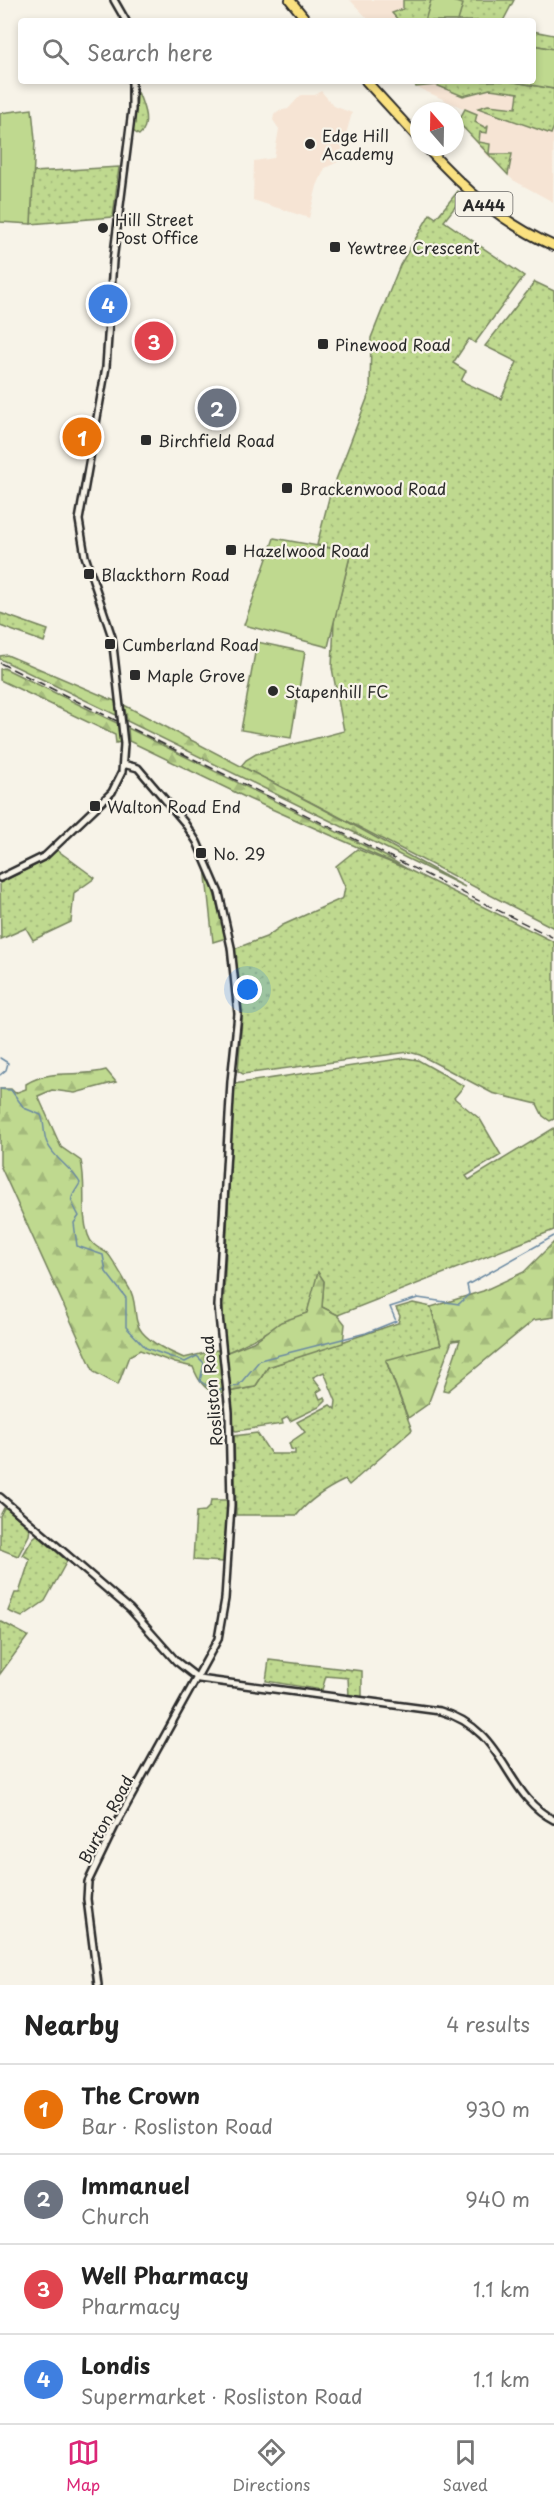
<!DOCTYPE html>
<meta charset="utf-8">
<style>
:root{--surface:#fff;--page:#f6f6f6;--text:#222;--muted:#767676;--line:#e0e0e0;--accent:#db2777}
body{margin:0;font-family:"Playpen Sans",sans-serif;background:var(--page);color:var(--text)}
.compass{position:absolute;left:410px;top:102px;width:54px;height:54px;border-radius:50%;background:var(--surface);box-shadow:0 3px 9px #0003;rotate:340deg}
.you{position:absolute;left:248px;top:990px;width:21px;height:21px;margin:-15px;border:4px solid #fff;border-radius:50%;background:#1a73e8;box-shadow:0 0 0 9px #1a73e833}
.badge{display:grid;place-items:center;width:39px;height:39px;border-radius:50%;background:var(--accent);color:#fff;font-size:20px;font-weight:700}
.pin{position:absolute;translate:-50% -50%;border:3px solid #fff;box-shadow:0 2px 6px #0006}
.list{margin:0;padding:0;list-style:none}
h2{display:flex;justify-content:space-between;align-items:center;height:78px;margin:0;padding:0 24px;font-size:26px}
h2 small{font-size:20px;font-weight:400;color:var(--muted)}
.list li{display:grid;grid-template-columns:39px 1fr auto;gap:18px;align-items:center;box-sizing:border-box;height:90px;padding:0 24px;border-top:2px solid var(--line)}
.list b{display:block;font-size:22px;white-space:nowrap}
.list p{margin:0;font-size:20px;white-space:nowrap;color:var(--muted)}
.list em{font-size:20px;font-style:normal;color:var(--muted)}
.icon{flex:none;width:33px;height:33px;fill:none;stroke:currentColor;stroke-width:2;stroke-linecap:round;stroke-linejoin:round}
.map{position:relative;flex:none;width:554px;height:1985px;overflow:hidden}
.search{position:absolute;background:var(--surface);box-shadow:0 3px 9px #0003;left:18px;right:18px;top:18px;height:66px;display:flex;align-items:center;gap:15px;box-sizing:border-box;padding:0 21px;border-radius:6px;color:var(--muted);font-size:22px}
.sheet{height:438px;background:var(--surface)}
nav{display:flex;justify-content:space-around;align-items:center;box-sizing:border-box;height:84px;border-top:2px solid var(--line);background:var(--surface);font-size:16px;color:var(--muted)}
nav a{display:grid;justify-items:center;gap:3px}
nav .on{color:var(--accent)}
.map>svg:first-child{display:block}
.built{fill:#f6e4d4}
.grass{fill:url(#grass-dots);stroke:#75825d;stroke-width:1.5}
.forest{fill:url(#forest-firs);stroke:#75825d;stroke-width:1.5}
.park{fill:#bfd98f;stroke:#75825d;stroke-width:1.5}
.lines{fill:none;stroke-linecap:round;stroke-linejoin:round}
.stream{stroke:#6a89a2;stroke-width:1.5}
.secondary-casing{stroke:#2b2b2b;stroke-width:10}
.highway-casing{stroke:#2b2b2b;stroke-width:12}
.secondary{stroke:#f7f3e8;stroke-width:5}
.highway{stroke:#fae180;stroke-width:8}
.rail{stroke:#2b2b2b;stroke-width:1.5;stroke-dasharray:9 4.5;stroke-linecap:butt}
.secondary-bridge-casing{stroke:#2b2b2b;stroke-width:10;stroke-linecap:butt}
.secondary-bridge{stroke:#f7f3e8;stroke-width:5}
.poi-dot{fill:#2b2b2b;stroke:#f7f3e8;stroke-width:2}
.labels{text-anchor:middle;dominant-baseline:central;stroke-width:4.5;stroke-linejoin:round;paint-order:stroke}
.shield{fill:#f7f3e8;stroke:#686764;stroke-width:1.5}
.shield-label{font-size:15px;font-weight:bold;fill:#2b2b2b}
.poi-label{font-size:16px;fill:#2b2b2b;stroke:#f7f3e8;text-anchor:start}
.street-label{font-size:16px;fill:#2b2b2b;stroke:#f7f3e8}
</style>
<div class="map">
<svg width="554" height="1985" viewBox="0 0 554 1985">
<defs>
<pattern id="grass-dots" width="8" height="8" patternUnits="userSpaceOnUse" patternTransform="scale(1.5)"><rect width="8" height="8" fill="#bfd98f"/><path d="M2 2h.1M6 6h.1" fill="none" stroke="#a4ba7c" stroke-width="1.8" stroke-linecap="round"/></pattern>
<pattern id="forest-firs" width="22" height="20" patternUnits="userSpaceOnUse" patternTransform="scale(1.5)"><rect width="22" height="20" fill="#bfd98f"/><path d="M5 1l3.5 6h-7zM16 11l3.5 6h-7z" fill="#a4ba7c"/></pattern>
</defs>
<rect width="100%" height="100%" fill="#f7f3e8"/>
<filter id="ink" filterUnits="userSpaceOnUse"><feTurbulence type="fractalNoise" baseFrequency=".0167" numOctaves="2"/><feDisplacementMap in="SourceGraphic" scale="12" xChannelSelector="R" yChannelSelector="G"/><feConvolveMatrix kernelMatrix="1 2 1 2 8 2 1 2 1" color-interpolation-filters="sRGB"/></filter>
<g filter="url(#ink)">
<!-- built -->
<g class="built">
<path d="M350 0H514L503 21H370Z"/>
<path d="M533 31 554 35 553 202 513 180 487 155 458 122 465 109 416 87 414 81H533Z"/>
<path d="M321 91 334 106 352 113 338 162 325 168 317 186 309 218 253 200 254 161 274 158 279 129 273 120 274 115 278 111 288 109 301 95H315Z"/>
</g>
<!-- grass -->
<g class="grass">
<path d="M403 0H514L503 21H399L392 13 403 9Z"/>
<path d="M533 31 554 35V49L533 45Z"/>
<path d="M414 81H509L554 89V127L551 134 478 108 488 105 516 108 518 93 490 89 463 96 436 85 416 87Z"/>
<path d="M138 92C143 105 152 125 139 135L133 131Z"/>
<path d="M465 109 477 114 475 122 486 128 488 126 487 133 480 132 479 142 490 144 489 154H512L508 175 458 122Z"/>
<path d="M119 167 113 217 31 224 33 172Z"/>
<path d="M458 191 466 198 458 203 444 221 524 276 475 343 469 339 453 363 466 371 461 381 501 399 517 362 485 346 535 282 554 291V928L241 766 246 760 256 754 344 731 332 668 334 621 351 552 317 545 329 498 370 391 371 338 400 265 430 214 436 218Z"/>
<path d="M0 613 48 630 44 642 0 626Z"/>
<path d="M357 849 407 869 554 942V1119L550 1121 543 1116 537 1104 492 1093 420 1055 409 1052 243 1074 238 1071 242 1019 241 990 234 949 266 937 283 925 343 898 345 887 336 866Z"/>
<path d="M57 850 95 878 74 893 71 922 33 940 26 928 1 939 0 883 40 863Z"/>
<path d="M405 1058 418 1060 464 1086 454 1098 480 1119 501 1155 466 1176 469 1180 554 1128V1230L338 1315 322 1307 324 1281 307 1313C278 1324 254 1341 225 1353L223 1313 234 1084Z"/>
<path d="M413 1303 431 1307 441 1345 386 1361 412 1430 349 1485 345 1480C326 1489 310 1499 297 1515H236L234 1436 257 1433 271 1454H295V1450L291 1449 289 1443 305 1432 297 1422 330 1405 335 1409 336 1401 324 1372 313 1377 322 1389 317 1392 320 1399 325 1397 326 1400 319 1407 290 1421 288 1417 282 1420 283 1424 236 1431 234 1430 231 1391 255 1387 268 1367 398 1323 400 1316 396 1308Z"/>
<path d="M211 1500H228L223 1562 193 1560 196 1512 205 1511 210 1506Z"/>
<path d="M4 1508H7L30 1528 29 1535 18 1556 0 1549V1516Z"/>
<path d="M37 1535 67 1561 45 1601 22 1617 8 1611 15 1593H19L30 1559 23 1555 33 1538Z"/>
<path d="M0 1621 28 1636 0 1674Z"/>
<path d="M269 1660 362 1671V1697L349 1695 348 1678 326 1676 322 1690 266 1681Z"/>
</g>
<!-- forest -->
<g class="forest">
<path d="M7 655 115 701 118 716 0 659V656Z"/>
<path d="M4 668 121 725V742L116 743 115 735 0 680V669Z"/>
<path d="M124 705 346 821 465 887 127 721Z"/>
<path d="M128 728 387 857 407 869 249 799 129 741Z"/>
<path d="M194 842 207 866 226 938 213 942 205 867Z"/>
<path d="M106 1070 116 1082 75 1093 52 1090 38 1096 61 1147 81 1161C87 1186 80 1211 88 1235 91 1245 99 1248 107 1253 111 1256 125 1281 129 1288 138 1301 132 1320 142 1332 152 1344 170 1352 184 1358L217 1350 223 1354 253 1342 281 1322 307 1313 318 1272 324 1281 322 1307 338 1315 345 1324 343 1343 268 1367 255 1387C224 1391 207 1404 193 1367L175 1363 140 1350 129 1356 118 1385 94 1372 0 1165V1089H11L15 1093 26 1089V1084C51 1068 79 1078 106 1070Z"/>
<path d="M554 1242V1317L534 1320 448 1391 443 1390 460 1340 452 1341 428 1404 408 1418 386 1360 441 1345 431 1307 483 1291 524 1272Z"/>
</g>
<!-- park -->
<g class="park">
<path d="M431 0H448L463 4 458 21H425Z"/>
<path d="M533 45 554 49V89L509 81H533Z"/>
<path d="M32 109 35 140 31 224 0 222V113Z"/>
<path d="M274 538 351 552 328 647 244 625Z"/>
<path d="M257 642 305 652 291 738 241 730Z"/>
</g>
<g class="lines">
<!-- stream -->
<g class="stream">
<path d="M0 1058 8 1063 6 1070 0 1075"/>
<path d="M0 1089 11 1090 24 1108 41 1115C45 1124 43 1134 47 1143 55 1160 72 1168 80 1183 70 1201 68 1196 79 1216L74 1223 77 1246 103 1255 106 1272 126 1298V1327L146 1348 185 1362 197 1356 204 1363 200 1381 215 1391 223 1389"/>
<path d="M231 1387 238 1386 260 1360 366 1333 396 1321 390 1307 418 1298 459 1304 469 1294 467 1285 554 1236"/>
</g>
<!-- secondary casing -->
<g class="secondary-casing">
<g id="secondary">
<path d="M114 0 126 21"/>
<path d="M120 707 112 637 85 556 79 520 106 367 113 261 132 110V81"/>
<path d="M0 878 45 856 112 792 122 772 124 744"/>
<path d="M0 1497 130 1609 176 1661 199 1679 440 1711C506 1729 504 1795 554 1820"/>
<path d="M98 1985 87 1899 88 1882 115 1826 218 1639 225 1599 231 1505 229 1412 218 1306 231 1081 238 1014 231 947 219 893 197 842 184 822 138 768 123 764"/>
</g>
</g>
<!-- highway casing -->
<g class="highway-casing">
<g id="highway">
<path d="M290 0 307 21"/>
<path d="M366 81 419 139"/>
<path d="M426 147C464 189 502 223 554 246"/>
</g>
</g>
<!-- secondary -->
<use href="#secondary" class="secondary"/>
<!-- highway -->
<use href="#highway" class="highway"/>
<!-- rail -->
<path class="rail" d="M0 663 554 938"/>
<!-- secondary-bridge casing -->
<g class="secondary-bridge-casing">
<path id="secondary-bridge" d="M120 707 124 744"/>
</g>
<!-- secondary-bridge -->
<use href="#secondary-bridge" class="secondary-bridge"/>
</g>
</g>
<!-- markers -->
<g class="poi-dot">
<circle cx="310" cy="144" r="6"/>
<circle cx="103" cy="228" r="6"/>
<rect x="329" y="241" width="12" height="12" rx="3"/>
<rect x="317" y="338" width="12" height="12" rx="3"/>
<rect x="140" y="434" width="12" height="12" rx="3"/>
<rect x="281" y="482" width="12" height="12" rx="3"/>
<rect x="225" y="544" width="12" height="12" rx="3"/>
<rect x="83" y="568" width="12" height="12" rx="3"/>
<rect x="104" y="638" width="12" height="12" rx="3"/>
<rect x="129" y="669" width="12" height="12" rx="3"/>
<circle cx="273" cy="691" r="6"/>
<rect x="89" y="800" width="12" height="12" rx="3"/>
<rect x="195" y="847" width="12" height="12" rx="3"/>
</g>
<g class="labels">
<!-- shield labels -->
<rect class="shield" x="455.5" y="192" width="57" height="24" rx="4.5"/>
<g class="shield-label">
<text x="484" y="204">A444</text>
</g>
<!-- poi labels -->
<g class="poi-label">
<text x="322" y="135">Edge Hill<tspan x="322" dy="18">Academy</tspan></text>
<text x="115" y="219">Hill Street<tspan x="115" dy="18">Post Office</tspan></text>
<text x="347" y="247">Yewtree Crescent</text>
<text x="335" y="344">Pinewood Road</text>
<text x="158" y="440">Birchfield Road</text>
<text x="299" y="488">Brackenwood Road</text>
<text x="243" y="550">Hazelwood Road</text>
<text x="101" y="574">Blackthorn Road</text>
<text x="122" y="644">Cumberland Road</text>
<text x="147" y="675">Maple Grove</text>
<text x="285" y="691">Stapenhill FC</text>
<text x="107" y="806">Walton Road End</text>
<text x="213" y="853">No. 29</text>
</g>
<!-- street labels -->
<g class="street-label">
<text transform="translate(211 1391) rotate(-95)">Rosliston Road</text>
<text transform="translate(105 1819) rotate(-62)">Burton Road</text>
</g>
</g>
</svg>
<svg class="compass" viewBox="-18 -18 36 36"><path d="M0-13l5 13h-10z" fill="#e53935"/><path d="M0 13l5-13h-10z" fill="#767676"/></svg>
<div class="you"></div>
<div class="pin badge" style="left:82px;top:437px;background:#e8710a">1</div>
<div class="pin badge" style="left:217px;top:408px;background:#6b7280">2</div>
<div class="pin badge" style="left:154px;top:341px;background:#e0444e">3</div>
<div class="pin badge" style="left:108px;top:304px;background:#3f7fe0">4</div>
<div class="search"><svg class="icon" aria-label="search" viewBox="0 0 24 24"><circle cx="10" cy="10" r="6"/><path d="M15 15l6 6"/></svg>Search here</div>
</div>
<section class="sheet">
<h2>Nearby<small>4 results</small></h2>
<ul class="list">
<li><span class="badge" style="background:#e8710a">1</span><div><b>The Crown</b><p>Bar · Rosliston Road</p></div><em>930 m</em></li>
<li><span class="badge" style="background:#6b7280">2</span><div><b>Immanuel</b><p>Church</p></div><em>940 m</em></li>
<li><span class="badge" style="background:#e0444e">3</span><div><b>Well Pharmacy</b><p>Pharmacy</p></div><em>1.1 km</em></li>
<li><span class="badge" style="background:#3f7fe0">4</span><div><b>Londis</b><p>Supermarket · Rosliston Road</p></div><em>1.1 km</em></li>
</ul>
</section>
<nav>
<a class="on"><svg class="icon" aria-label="map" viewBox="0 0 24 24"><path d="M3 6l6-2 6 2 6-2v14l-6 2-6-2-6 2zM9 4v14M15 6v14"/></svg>Map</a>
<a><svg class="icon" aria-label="directions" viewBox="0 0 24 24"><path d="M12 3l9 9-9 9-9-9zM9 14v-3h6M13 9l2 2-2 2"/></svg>Directions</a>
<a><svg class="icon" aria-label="saved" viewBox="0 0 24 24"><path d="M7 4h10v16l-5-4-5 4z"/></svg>Saved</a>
</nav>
